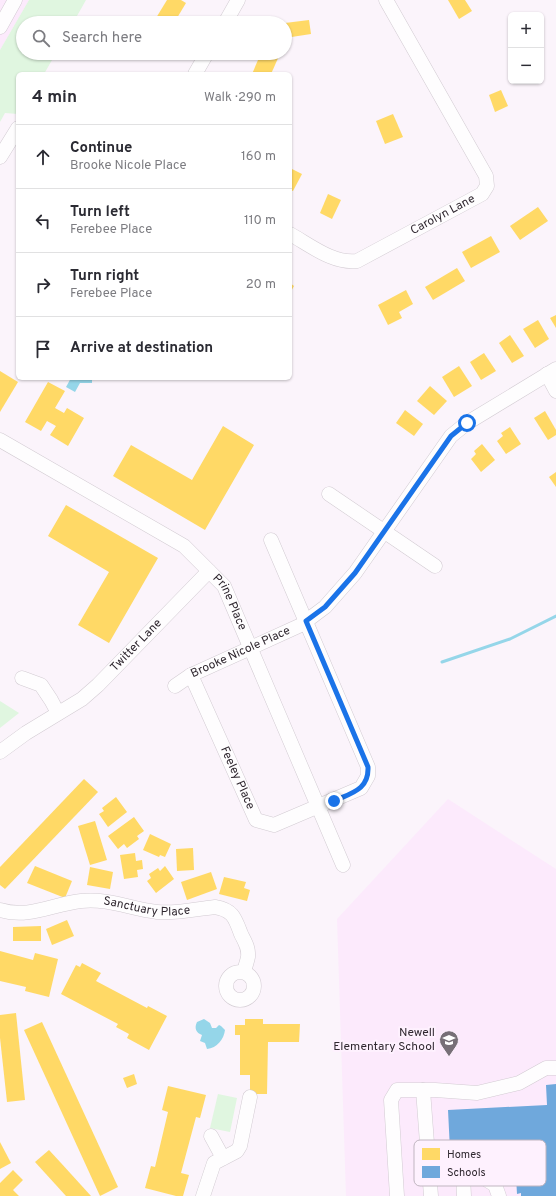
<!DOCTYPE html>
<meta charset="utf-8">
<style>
:root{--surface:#fff;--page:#f2f2f3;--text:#2b2b33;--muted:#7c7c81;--line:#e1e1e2}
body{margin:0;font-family:Overpass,sans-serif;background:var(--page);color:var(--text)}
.controls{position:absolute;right:12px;top:12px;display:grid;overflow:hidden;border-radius:6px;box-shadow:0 1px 3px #0004}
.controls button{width:36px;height:36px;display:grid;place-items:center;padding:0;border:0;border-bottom:1px solid var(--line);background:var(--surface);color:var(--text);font:20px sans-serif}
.stop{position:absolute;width:12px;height:12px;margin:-9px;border:3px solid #1a73e8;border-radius:50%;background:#fff}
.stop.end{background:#1a73e8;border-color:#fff;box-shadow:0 1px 4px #0008}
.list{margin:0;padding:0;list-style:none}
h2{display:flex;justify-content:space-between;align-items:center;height:52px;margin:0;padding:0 16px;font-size:17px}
h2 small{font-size:13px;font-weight:400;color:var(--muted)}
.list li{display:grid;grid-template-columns:26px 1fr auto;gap:12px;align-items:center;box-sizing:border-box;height:64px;padding:0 16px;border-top:1px solid var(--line)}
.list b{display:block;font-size:15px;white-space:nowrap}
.list p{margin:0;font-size:13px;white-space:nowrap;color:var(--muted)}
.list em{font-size:13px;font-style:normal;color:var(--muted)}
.icon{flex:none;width:22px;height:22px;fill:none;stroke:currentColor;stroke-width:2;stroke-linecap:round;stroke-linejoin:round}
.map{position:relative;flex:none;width:556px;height:1196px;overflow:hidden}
.search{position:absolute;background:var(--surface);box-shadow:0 1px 3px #0004;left:16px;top:16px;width:276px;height:44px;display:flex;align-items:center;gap:10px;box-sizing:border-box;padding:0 14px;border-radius:22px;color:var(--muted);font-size:15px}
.panel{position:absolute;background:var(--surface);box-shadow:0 1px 3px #0004;left:16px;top:72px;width:276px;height:308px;border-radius:6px}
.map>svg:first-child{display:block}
.built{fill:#fceafc}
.green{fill:#e0f6e0}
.water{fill:#95d6e9}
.homes{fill:#ffd966}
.schools{fill:#6fa8dc}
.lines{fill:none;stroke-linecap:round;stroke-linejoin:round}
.stream{stroke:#95d6e9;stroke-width:3}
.minor-casing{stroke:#d2cbd2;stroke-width:15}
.minor{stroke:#fefdfe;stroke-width:14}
.route{stroke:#1a73e8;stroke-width:5}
.labels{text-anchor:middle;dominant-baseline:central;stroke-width:4;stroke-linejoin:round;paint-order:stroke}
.street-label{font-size:12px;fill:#302830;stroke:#fef1fe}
.poi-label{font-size:12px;fill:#302830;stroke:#fef1fe;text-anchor:end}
.key{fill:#fef1fe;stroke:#c0b5c0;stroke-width:1}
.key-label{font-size:11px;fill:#302830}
</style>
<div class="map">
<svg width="556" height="1196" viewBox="0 0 556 1196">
<rect width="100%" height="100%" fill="#fbf4fb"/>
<!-- built -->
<g class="built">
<path d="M0 0H29L0 50Z"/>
<path d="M448 799 556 869V1196H346L337 919Z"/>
</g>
<!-- green -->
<g class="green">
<path d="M29 0H86L73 23H23V53H56L44 74H18V114L5 113 0 122V50Z"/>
<path d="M0 701 19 713 0 728Z"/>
<path d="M218 1094 237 1098 230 1132 210 1128Z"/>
</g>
<!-- water -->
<g class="water">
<path d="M71 378H92V383H80L75 392 66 387Z"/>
<path d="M204 1019 210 1023 212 1028H216L219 1025 221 1026 225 1030C224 1039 217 1048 207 1049L205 1043 200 1041 202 1035C196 1033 194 1028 197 1022Z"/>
</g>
<!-- homes -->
<g class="homes">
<path d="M167 0H181L186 3 174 23H164L156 18Z"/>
<path d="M448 0H465L472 11 459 19Z"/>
<path d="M309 20 311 34 285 38V23Z"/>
<path d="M261 53H273L279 56 271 74H252Z"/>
<path d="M501 90 508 106 495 112 489 95Z"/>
<path d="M393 114 403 137 385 144 376 121Z"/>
<path d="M290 168 302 174 293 191 290 190Z"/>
<path d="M328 194 341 200 332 219 320 213Z"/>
<path d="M538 207 548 221 520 240 510 226Z"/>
<path d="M491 236 500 252 471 268 462 252Z"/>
<path d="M457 268 465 281 433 300 425 287Z"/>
<path d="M290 283 294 286 290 293Z"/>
<path d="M406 290 413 304 399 312 402 318 388 325 378 305Z"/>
<path d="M556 315V328L550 318Z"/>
<path d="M538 320 549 339 535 348 523 329Z"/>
<path d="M510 335 524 356 512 363 499 343Z"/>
<path d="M484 353 496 371 481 380 470 362Z"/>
<path d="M459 366 472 386 454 397 442 377Z"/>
<path d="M0 371 18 382 0 412Z"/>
<path d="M48 382 65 391 55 408 64 413 67 408 84 418 68 446 50 435 56 426 47 421 41 431 25 422Z"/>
<path d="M430 386 447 401 434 415 417 401Z"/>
<path d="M405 410 423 424 414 436 396 423Z"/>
<path d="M545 411 556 430V435L548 440 534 418Z"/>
<path d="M223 426 254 445 205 530 113 476 131 445 192 480Z"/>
<path d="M510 427 521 444 506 454 497 441 503 436 501 433Z"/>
<path d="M482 444 495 460 481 472 471 459 476 454 474 451Z"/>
<path d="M556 472V487L549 477Z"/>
<path d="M66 505 158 558 109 643 78 625 109 572 48 536Z"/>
<path d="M84 779 98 792 5 889 0 885V867Z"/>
<path d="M116 797 127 812 108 827 99 814 104 811 102 808Z"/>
<path d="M134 817 144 831 137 836 139 839 127 848 124 844 118 849 108 836Z"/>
<path d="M95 821 107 860 90 865 78 826Z"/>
<path d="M150 834 171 844 165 857 160 855 159 857 143 850Z"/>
<path d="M193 848 194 870 177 871 176 849Z"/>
<path d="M135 853 136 861 142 860 143 869 137 870 138 877 124 879 120 855Z"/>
<path d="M35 866 72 881 65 898 27 883Z"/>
<path d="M165 866 174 879 156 893 147 881 151 878 149 874 158 868 160 871Z"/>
<path d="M90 867 113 872 110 889 87 885Z"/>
<path d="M211 872 217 889 187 900 181 882Z"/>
<path d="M224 877 246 882 244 888 250 890 247 901 219 894Z"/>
<path d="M67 920 74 936 52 945 46 929Z"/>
<path d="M41 926V941H13V927Z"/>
<path d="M0 951 33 960 35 953 58 959 49 997 25 991 26 987 0 981Z"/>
<path d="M82 963 101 973 96 981 147 1008 148 1006 167 1016 149 1050 127 1038 129 1034 116 1027 118 1024 61 994 76 965 80 967Z"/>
<path d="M16 1013 25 1100 7 1102 0 1038V1015Z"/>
<path d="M245 1019H263V1024H300L299 1042H268L267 1094H250V1075H240V1035H235V1025H245Z"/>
<path d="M42 1022 118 1187 100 1196 24 1030Z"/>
<path d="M134 1074 137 1084 127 1088 123 1078Z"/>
<path d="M168 1086 206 1095 200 1118 196 1117 181 1173 189 1175 183 1196H176L145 1188 151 1166 155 1167 168 1112 162 1110Z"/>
<path d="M0 1142 11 1163 0 1169Z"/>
<path d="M49 1150 61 1163 91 1196H66L35 1162Z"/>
<path d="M13 1170 23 1180 13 1190 19 1196H0V1183Z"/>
</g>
<!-- schools -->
<path class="schools" d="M556 1084V1196H521V1193L517 1194 516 1177 546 1175 545 1145 450 1150 448 1110 547 1105 546 1085Z"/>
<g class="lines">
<!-- stream -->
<path class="stream" d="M442 662 510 639 556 616"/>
<!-- minor casing -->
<g class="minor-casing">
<g id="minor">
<path d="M225 23 238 0"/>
<path d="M0 27 15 0"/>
<path d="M195 74 207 53"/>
<path d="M0 157 18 128"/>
<path id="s1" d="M290 234C310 245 333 264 357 261L482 194 487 186 486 176 386 0"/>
<path d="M547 374 556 391"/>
<path id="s2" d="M0 440 184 546 224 586 343 865"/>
<path d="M329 494 435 566"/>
<path id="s3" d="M191 675 256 820 274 825 361 788 368 776V767L271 540"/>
<path d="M22 678 41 685 51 700 58 713"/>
<path id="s4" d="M175 686 191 675 301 625 325 607 355 573 451 436 467 423 556 369"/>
<path id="s5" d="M0 752 26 733 82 699 98 685 209 571"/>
<path id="s6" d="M0 910C29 919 53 904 81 901 108 898 131 909 157 912 177 914 195 909 215 907 233 910 235 918 241 934 245 942 249 948 248 957 247 962 245 967 244 972"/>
<circle cx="240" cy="986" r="14"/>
<path d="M423 1090 431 1196"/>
<path d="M211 1136 223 1158"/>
<path d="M463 1175 464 1196"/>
<path d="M430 1176 479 1175 495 1185 499 1196"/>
<path d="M203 1196 214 1163 237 1151 240 1146 250 1097"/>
<path d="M397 1196 391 1100 397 1090H435L477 1093 519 1083 546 1068H556"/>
</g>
</g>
<!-- minor -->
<use href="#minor" class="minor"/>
</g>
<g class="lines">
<!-- route -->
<path class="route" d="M334 801C351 793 369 790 368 767L306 621 325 607 355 573 451 436 467 423"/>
</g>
<!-- icons -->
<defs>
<g id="school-pin" transform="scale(1)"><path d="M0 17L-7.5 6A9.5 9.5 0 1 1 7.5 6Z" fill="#776f77" stroke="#fef1fe"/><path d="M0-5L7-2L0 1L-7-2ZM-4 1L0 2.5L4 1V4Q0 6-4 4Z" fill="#fff"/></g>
</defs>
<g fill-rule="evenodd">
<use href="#school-pin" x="449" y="1040"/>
</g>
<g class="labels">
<!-- street labels -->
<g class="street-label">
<text stroke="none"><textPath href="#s1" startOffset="171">Carolyn Lane</textPath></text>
<text stroke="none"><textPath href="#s2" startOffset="286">Prine Place</textPath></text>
<text stroke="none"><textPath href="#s5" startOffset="174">Twitter Lane</textPath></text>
<text stroke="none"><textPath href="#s4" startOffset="74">Brooke Nicole Place</textPath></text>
<text stroke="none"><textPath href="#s3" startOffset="113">Feeley Place</textPath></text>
<text stroke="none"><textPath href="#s6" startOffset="149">Sanctuary Place</textPath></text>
</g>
<!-- poi labels -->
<g class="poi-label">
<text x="435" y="1033">Newell<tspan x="435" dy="14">Elementary School</tspan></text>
</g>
</g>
<!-- legend -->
<rect x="414" y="1140" width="132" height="46" rx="6" class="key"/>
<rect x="422" y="1148" width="18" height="12" fill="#ffd966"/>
<rect x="422" y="1166" width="18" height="12" fill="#6fa8dc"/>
<g class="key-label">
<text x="447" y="1158">Homes</text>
<text x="447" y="1176">Schools</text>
</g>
</svg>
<div class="controls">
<button>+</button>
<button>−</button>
</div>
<div class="stop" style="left:467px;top:423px"></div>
<div class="stop end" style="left:334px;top:801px"></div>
<div class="search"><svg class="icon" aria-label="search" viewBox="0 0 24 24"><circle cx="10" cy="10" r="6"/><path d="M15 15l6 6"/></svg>Search here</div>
<section class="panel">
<h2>4 min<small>Walk · 290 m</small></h2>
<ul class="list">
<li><svg class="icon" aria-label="ahead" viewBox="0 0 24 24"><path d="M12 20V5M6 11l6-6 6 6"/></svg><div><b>Continue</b><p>Brooke Nicole Place</p></div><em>160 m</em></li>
<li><svg class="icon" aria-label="left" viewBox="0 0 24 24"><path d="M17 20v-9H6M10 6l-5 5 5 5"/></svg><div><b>Turn left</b><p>Ferebee Place</p></div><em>110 m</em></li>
<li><svg class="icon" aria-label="right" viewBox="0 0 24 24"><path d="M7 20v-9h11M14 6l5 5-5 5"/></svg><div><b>Turn right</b><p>Ferebee Place</p></div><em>20 m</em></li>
<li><svg class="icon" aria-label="arrive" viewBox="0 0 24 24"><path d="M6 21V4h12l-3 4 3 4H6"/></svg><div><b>Arrive at destination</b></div></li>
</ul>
</section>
</div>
